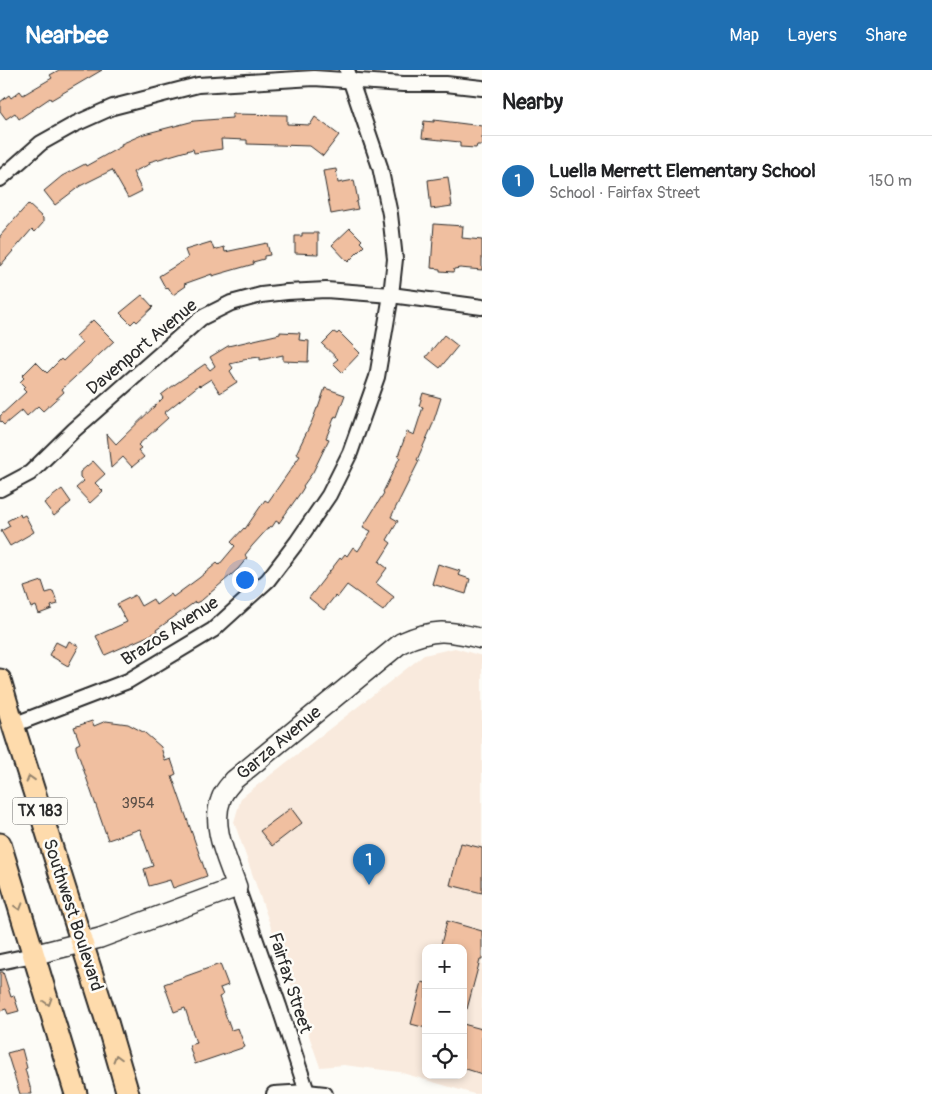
<!DOCTYPE html>
<meta charset="utf-8">
<style>
:root{--surface:#fff;--page:#f6f6f6;--text:#202124;--muted:#757577;--line:#e0e0e0;--accent:#1f6fb2}
body{margin:0;font-family:Pangolin,sans-serif;background:var(--page);color:var(--text)}
.controls{position:absolute;right:15px;bottom:15px;display:grid;overflow:hidden;border-radius:10px;box-shadow:0 2px 8px #0003}
.controls button{width:45px;height:45px;display:grid;place-items:center;padding:0;border:0;border-bottom:1px solid var(--line);background:var(--surface);color:var(--text);font:25px sans-serif}
.you{position:absolute;left:244px;top:509px;width:18px;height:18px;margin:-12px;border:4px solid #fff;border-radius:50%;background:#1a73e8;box-shadow:0 0 0 8px #1a73e833}
.badge{display:grid;place-items:center;width:32px;height:32px;border-radius:50%;background:var(--accent);color:#fff;font-size:16px;font-weight:700}
.pin{position:absolute;translate:-50% -41px;filter:drop-shadow(0 1px 2px #0008)}
.pin::after{content:'';position:absolute;top:26px;width:18px;height:15px;background:inherit;clip-path:polygon(0 0,100% 0,50% 100%)}
.list{margin:0;padding:0;list-style:none}
h2{display:flex;justify-content:space-between;align-items:center;height:65px;margin:0;padding:0 20px;font-size:21px}
h2 small{font-size:16px;font-weight:400;color:var(--muted)}
.list li{display:grid;grid-template-columns:32px 1fr auto;gap:15px;align-items:center;box-sizing:border-box;height:90px;padding:0 20px;border-top:1px solid var(--line)}
.list b{display:block;font-size:19px;white-space:nowrap}
.list p{margin:0;font-size:16px;white-space:nowrap;color:var(--muted)}
.list em{font-size:16px;font-style:normal;color:var(--muted)}
.icon{flex:none;width:28px;height:28px;fill:none;stroke:currentColor;stroke-width:2;stroke-linecap:round;stroke-linejoin:round}
.map{position:relative;flex:none;width:482px;height:1024px;overflow:hidden}
header{display:flex;align-items:center;gap:30px;box-sizing:border-box;height:70px;padding:0 25px;background:var(--accent);color:#fff}
header strong{font-size:24px}
nav{display:flex;gap:28px;margin-inline-start:auto;font-size:18px}
main{display:flex}
aside{flex:1;background:var(--surface)}
.map>svg:first-child{display:block}
.built{fill:#f9eadd;fill-rule:evenodd}
.building{fill:#f0bfa0;stroke:#2b2b2b}
.lines{fill:none;stroke-linecap:round;stroke-linejoin:round}
.street-casing{stroke:#2b2b2b;stroke-width:18}
.secondary-casing{stroke:#2b2b2b;stroke-width:22}
.primary-casing{stroke:#2b2b2b;stroke-width:25}
.street{stroke:#fdfcf7;stroke-width:14}
.secondary{stroke:#fdfcf7;stroke-width:19}
.primary{stroke:#fedbac;stroke-width:21}
.oneway{stroke:#94836c}
.labels{text-anchor:middle;dominant-baseline:central;stroke-width:5;stroke-linejoin:round;paint-order:stroke}
.number-label{font-size:15px;fill:#5c5048}
.shield{fill:#fdfcf7;stroke:#6a6a68;stroke-width:1}
.shield-label{font-size:16px;font-weight:bold;fill:#2b2b2b}
.street-label{font-size:18px;fill:#2b2b2b;stroke:#fdfcf7}
</style>
<header>
<strong>Nearbee</strong>
<nav><a>Map</a><a>Layers</a><a>Share</a></nav>
</header>
<main>
<div class="map">
<svg width="482" height="1024" viewBox="0 0 482 1024">
<rect width="100%" height="100%" fill="#fdfcf7"/>
<filter id="ink" filterUnits="userSpaceOnUse"><feTurbulence type="fractalNoise" baseFrequency=".02" numOctaves="2"/><feDisplacementMap in="SourceGraphic" scale="10" xChannelSelector="R" yChannelSelector="G"/><feConvolveMatrix kernelMatrix="1 2 1 2 8 2 1 2 1" color-interpolation-filters="sRGB"/></filter>
<g filter="url(#ink)">
<!-- built -->
<path class="built" d="M455 578 482 586V1024H474L399 1002 344 995 320 997 234 752 241 728 424 585ZM426 878H463V1005H426Z"/>
<!-- building -->
<g class="building">
<path d="M59 0H102L51 30 50 28 19 49 15 43 6 49 0 41V32L9 25 11 28 20 21 23 25 52 8 50 5Z"/>
<path d="M232 44 287 45V54L310 55 315 47 339 65 323 86 310 76 247 74V70L221 69 222 79 194 83 193 79 149 92 150 94 133 102 142 121 128 128 112 100 80 116 55 135 44 121 62 106 85 94 86 96 122 76 121 74 144 64 194 51 232 48Z"/>
<path d="M434 50 482 56V75H477L476 78 460 77V72L422 68 424 51 434 52Z"/>
<path d="M336 99 338 113 354 110 358 131 356 132 358 139 331 144 323 101Z"/>
<path d="M448 107 452 136 431 139 428 110Z"/>
<path d="M28 134 43 148V153L35 162 32 159 0 196V166Z"/>
<path d="M434 154 463 156 462 168 482 170V200L460 198 454 199 453 202 440 201V199L431 198Z"/>
<path d="M350 158 362 170 360 172 364 176 348 192 332 175Z"/>
<path d="M302 163H318V184L295 183V166H302Z"/>
<path d="M211 172 214 180 224 177 225 182 267 173 270 185 264 186V189L253 192 254 194 212 206V204L184 214 186 216 173 225 168 217 166 219 159 206 188 188 185 180Z"/>
<path d="M142 225 153 237 137 252 135 250 131 254 120 243Z"/>
<path d="M93 250 114 271 62 319 64 322 43 341 38 336 27 346 22 340 4 355 0 351V346L26 322 23 319 25 317 20 312 24 308 22 306 36 292 47 303 61 289 63 291 82 273 76 266Z"/>
<path d="M280 262 300 263 299 270 309 271 308 292 283 291V285L260 290V287L243 289V291L230 294 233 298 230 301 237 312 220 323 211 309 200 316 199 315 164 343 168 348 138 375 141 378 138 380 144 387 132 397 123 387 111 398 107 364 116 374 163 328 161 325 174 315 205 294 210 300 215 296 210 287 228 276 280 264Z"/>
<path d="M334 262 337 264 339 262 360 283 342 302 333 293 338 289 322 274Z"/>
<path d="M444 265 458 276 440 298 426 287Z"/>
<path d="M325 318 345 325 337 347 335 346 326 368 329 369 313 402 303 416 304 417 301 422 279 453 276 451 272 457 270 456 252 476 245 485 247 488 238 499 202 530 196 533 195 532 156 560 157 562 105 585 96 566 127 552 117 534 135 525 141 536 153 529 156 535 171 524 173 527 199 508 217 493 219 495 235 476 231 472 244 458 245 459 265 430 268 432 300 386 296 384 312 351 317 338H318Z"/>
<path d="M423 323 441 328 432 356 417 390 419 391 391 447 398 451 387 470 391 473 379 492 387 498 376 513 394 527 383 541 347 515 337 528 335 526 324 540 309 528 340 488 341 489 345 484 347 486 353 477 358 481 371 461 363 457 384 423 383 422 400 387 398 386 407 362 414 365 423 337 419 336Z"/>
<path d="M93 391 105 404 95 413 103 421 90 433 76 418 84 411 80 407V402Z"/>
<path d="M62 419 71 432 54 446 44 433Z"/>
<path d="M20 444 21 447 25 445 34 462 10 476 1 461 10 456 7 451Z"/>
<path d="M438 494 460 501 458 505 470 509 466 524 432 514Z"/>
<path d="M42 511 46 523 53 521 58 534 51 536 52 539 39 544 36 536 31 538 24 517Z"/>
<path d="M69 571 79 576 68 596 49 585 56 572 66 577Z"/>
<path d="M92 651 94 656 106 651 128 654 145 663 161 677 165 691 171 689 176 704 172 706 207 806 173 818 170 810 149 816 144 799 153 796 140 759 108 770 76 678V675L80 673 74 657Z"/>
<path d="M291 738 302 753 272 776 260 761Z"/>
<path d="M461 773 482 778V823L450 815Z"/>
<path d="M447 851 482 861V890H480L467 939 463 938V878H440Z"/>
<path d="M220 894 228 915 220 918 223 925 219 927 231 960 238 958 245 977 195 994 189 975 196 973 185 938 174 942 164 914Z"/>
<path d="M0 902H3L11 927 14 926 19 941 8 944 6 939 0 941Z"/>
<path d="M422 912 426 913V958L411 954Z"/>
<path d="M463 954 482 959V1004L463 998Z"/>
<path d="M22 979 27 998 25 999 32 1024H20L7 983Z"/>
</g>
<g class="lines">
<!-- street casing -->
<g class="street-casing">
<g id="street">
<path d="M0 109 41 73 75 54 113 37 198 15 314 8 403 14H446L482 18"/>
<path d="M0 419 30 403 74 360 201 248 231 233 261 225 287 222 326 220 391 225 482 237"/>
<path d="M13 655 128 611 213 560 268 510 297 472 329 425 350 383 377 307 391 225 395 189 390 144 380 97 347 0"/>
<path d="M237 817 279 936 307 1022"/>
<path d="M0 892 33 885"/>
<path d="M274 1024 307 1022 325 1024"/>
</g>
</g>
<!-- secondary casing -->
<g class="secondary-casing">
<path id="secondary" d="M33 885 100 868 237 817C228 790 210 757 221 729 223 722 229 716 234 710L401 573C434 558 448 560 482 569"/>
</g>
<!-- primary casing -->
<g class="primary-casing">
<g id="primary">
<path d="M0 610 13 655 107 952 128 1024"/>
<path d="M0 774 76 1024"/>
</g>
</g>
<!-- street -->
<use href="#street" class="street"/>
<!-- secondary -->
<use href="#secondary" class="secondary"/>
<!-- primary -->
<use href="#primary" class="primary"/>
</g>
<!-- one-way arrows -->
<defs><path id="oneway-chevron" d="M-2-3.5L2.5 0L-2 3.5" fill="none" stroke-width="1.6" stroke-linecap="round" stroke-linejoin="round" transform="scale(1.25)"/></defs>
<g class="oneway">
<use href="#oneway-chevron" transform="translate(30 709) rotate(-107)"/>
<use href="#oneway-chevron" transform="translate(19 837) rotate(73)"/>
<use href="#oneway-chevron" transform="translate(48 932) rotate(72)"/>
<use href="#oneway-chevron" transform="translate(117 988) rotate(-106)"/>
</g>
</g>
<g class="labels">
<!-- number labels -->
<g class="number-label">
<text x="138" y="733">3954</text>
</g>
<!-- shield labels -->
<rect class="shield" x="12.5" y="727.5" width="55" height="27" rx="4"/>
<g class="shield-label">
<text x="40" y="741">TX 183</text>
</g>
<!-- street labels -->
<g class="street-label">
<text transform="translate(142 277) rotate(-40)">Davenport Avenue</text>
<text transform="translate(170 561) rotate(-33)">Brazos Avenue</text>
<text transform="translate(279 673) rotate(-40)">Garza Avenue</text>
<text transform="translate(73 845) rotate(72)">Southwest Boulevard</text>
<text transform="translate(290 913) rotate(72)">Fairfax Street</text>
</g>
</g>
</svg>
<div class="controls">
<button>+</button>
<button>−</button>
<button><svg class="icon" aria-label="locate" viewBox="0 0 24 24"><circle cx="12" cy="12" r="6"/><path d="M12 2v4M12 18v4M2 12h4M18 12h4"/></svg></button>
</div>
<div class="you"></div>
<div class="pin badge" style="left:369px;top:815px">1</div>
</div>
<aside>
<h2>Nearby<small></small></h2>
<ul class="list">
<li><span class="badge">1</span><div><b>Luella Merrett Elementary School</b><p>School · Fairfax Street</p></div><em>150 m</em></li>
</ul>
</aside>
</main>
